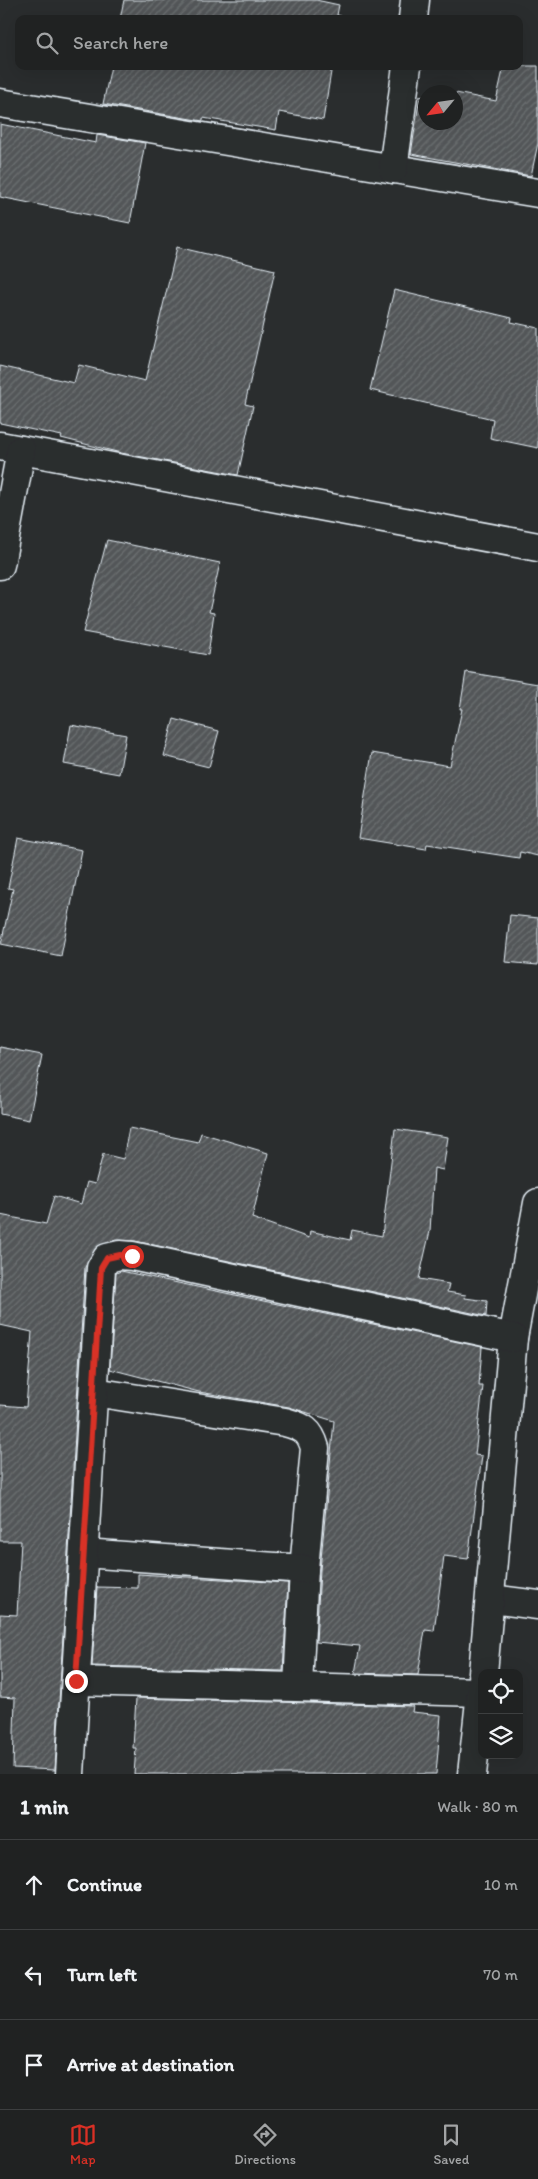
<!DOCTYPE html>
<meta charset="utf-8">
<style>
:root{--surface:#202222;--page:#2d2f2f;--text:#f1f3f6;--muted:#a2a4a5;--line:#3d3f40;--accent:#d93025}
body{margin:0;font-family:Itim,sans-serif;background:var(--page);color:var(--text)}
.controls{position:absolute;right:15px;bottom:15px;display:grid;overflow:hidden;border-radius:10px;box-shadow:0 5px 20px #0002}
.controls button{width:45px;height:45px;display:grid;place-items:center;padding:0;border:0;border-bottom:1px solid var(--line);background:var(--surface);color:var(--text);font:25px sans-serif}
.compass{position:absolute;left:418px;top:85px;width:45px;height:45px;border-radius:50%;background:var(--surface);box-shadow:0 5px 20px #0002;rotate:241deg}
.stop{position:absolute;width:15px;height:15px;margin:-11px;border:4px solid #d93025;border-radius:50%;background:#fff}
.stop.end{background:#d93025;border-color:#fff;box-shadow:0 1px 5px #0008}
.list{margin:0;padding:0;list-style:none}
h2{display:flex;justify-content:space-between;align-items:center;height:65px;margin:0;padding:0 20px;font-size:21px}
h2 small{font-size:16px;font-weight:400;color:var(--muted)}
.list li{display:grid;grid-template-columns:32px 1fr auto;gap:15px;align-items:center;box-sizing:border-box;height:90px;padding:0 20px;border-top:1px solid var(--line)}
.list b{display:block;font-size:19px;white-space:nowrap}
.list em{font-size:16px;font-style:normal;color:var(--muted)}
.icon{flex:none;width:28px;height:28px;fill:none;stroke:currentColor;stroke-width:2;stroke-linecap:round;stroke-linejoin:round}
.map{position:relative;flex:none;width:538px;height:1774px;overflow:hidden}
.search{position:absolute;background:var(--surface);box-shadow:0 5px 20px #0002;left:15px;right:15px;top:15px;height:55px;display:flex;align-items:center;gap:12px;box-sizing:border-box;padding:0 18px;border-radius:10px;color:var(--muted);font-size:19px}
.sheet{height:335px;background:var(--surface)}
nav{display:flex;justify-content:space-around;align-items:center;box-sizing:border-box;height:70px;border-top:1px solid var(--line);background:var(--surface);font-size:14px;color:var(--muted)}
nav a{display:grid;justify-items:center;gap:2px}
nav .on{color:var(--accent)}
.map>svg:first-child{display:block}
.building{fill:url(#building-hatch);stroke:#e8f1f8}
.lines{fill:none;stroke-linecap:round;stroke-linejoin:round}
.minor-casing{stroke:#e8f1f8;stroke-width:31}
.minor{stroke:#2a2d2e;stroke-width:28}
.route{stroke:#d93025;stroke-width:6}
</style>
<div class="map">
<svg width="538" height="1774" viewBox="0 0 538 1774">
<defs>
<pattern id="building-hatch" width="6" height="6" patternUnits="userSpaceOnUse" patternTransform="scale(1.25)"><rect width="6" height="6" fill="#535759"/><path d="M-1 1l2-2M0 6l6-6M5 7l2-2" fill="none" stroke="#6c7072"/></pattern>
</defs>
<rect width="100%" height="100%" fill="#2a2d2e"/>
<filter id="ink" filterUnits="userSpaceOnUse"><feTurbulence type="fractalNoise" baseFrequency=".02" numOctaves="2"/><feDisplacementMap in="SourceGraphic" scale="10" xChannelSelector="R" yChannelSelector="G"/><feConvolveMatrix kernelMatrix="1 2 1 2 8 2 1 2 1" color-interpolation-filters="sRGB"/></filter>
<g filter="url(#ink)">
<!-- building -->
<g class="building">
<path d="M124 0H316L339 5 337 15 341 16V19H120Z"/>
<path d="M111 66H332L323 120 279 112 276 130 203 118V121L103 104Z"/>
<path d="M504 66H538V143L531 176 411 154 420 96 426 97V122H456V93L496 101Z"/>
<path d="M0 124 96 143 97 135 145 143 130 223 0 197Z"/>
<path d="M177 247 275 270 245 404 253 406 238 475 121 453 61 438 62 436 0 423V366L74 383 79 365 145 381Z"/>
<path d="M394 290 512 318 511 322 538 328V448L490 438 493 419 370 390Z"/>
<path d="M107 540 220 563 209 612 214 613 208 655 83 632Z"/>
<path d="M466 672 538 684V856L520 852 519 858 427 844 426 849 358 838 372 753 450 766 462 709H460Z"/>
<path d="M174 719 219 731 209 767 164 756Z"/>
<path d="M71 725 126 735 119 774 64 764Z"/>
<path d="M18 838 82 850 61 956 1 944 13 889 8 888Z"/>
<path d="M510 915 538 918V965L505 962Z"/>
<path d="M0 1047 42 1055 29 1120 0 1114Z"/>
<path d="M129 1128 198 1142 201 1133 268 1153 252 1218 309 1238 310 1231 350 1240 352 1230 382 1236 395 1129 448 1137 443 1170 434 1168 430 1231 419 1279 449 1284 447 1292 466 1295 465 1298 487 1301 486 1316 135 1241 116 1240 98 1246 85 1267 55 1770 13 1768 15 1698 0 1697V1614L17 1615 21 1541H0V1405L26 1407 32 1332 0 1325V1215L46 1224 54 1196 81 1204 87 1182 95 1184 103 1154 123 1159Z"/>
<path d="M121 1271 482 1347 479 1386H483L475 1455 482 1456 468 1559 444 1556 434 1631 425 1630 418 1675 355 1673 360 1646 316 1642 320 1570 334 1421 289 1407 199 1392 110 1369 116 1273Z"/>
<path d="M138 1574 288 1583 283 1671 92 1666 97 1587 138 1588Z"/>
<path d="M136 1698 413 1706 412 1712 441 1715 436 1774H134L136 1748H133Z"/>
</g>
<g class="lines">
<!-- minor casing -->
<g class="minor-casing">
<g id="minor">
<path d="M413 19 415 0"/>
<path d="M0 103 538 193"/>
<path d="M393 169 407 66"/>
<path d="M0 446 538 547"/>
<path d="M0 565 21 450"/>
<path d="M94 1392 285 1422C303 1427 310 1430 315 1448L304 1569 298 1686"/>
<path d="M84 1553 304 1569"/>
<path d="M491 1599 538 1605"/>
<path d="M483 1673 513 1338 538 1203"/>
<path d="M76 1681 481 1692"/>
<path d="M70 1774 101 1268 107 1258 120 1255 132 1256 513 1338"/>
<path d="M472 1774 482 1683"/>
</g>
</g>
<!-- minor -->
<use href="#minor" class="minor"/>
</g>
</g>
<g class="lines" filter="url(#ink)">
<!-- route -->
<path class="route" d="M76 1681 101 1268 107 1258 120 1255 132 1256"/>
</g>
</svg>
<div class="controls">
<button><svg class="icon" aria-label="locate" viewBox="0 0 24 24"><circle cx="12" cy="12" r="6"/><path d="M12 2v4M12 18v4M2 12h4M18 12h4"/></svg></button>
<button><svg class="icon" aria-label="layers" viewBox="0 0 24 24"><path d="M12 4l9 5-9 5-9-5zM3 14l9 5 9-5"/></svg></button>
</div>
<svg class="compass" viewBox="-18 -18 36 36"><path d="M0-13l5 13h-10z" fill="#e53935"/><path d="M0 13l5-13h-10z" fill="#a2a4a5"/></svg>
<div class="stop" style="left:132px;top:1256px"></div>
<div class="stop end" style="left:76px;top:1681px"></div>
<div class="search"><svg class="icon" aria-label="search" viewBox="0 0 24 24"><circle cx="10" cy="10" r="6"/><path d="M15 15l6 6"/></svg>Search here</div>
</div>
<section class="sheet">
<h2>1 min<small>Walk · 80 m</small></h2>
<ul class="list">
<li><svg class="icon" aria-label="ahead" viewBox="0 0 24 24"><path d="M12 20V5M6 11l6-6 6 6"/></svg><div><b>Continue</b></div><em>10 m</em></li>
<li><svg class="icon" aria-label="left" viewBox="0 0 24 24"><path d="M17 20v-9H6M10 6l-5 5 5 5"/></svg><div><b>Turn left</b></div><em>70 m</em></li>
<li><svg class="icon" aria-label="arrive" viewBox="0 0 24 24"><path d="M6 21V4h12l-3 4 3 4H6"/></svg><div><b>Arrive at destination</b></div></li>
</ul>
</section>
<nav>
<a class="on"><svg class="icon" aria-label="map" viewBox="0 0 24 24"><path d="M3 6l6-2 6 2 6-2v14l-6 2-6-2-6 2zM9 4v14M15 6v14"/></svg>Map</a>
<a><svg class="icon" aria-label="directions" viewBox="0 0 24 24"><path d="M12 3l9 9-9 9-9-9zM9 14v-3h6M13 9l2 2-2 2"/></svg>Directions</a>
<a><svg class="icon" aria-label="saved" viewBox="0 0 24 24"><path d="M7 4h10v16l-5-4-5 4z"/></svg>Saved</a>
</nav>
